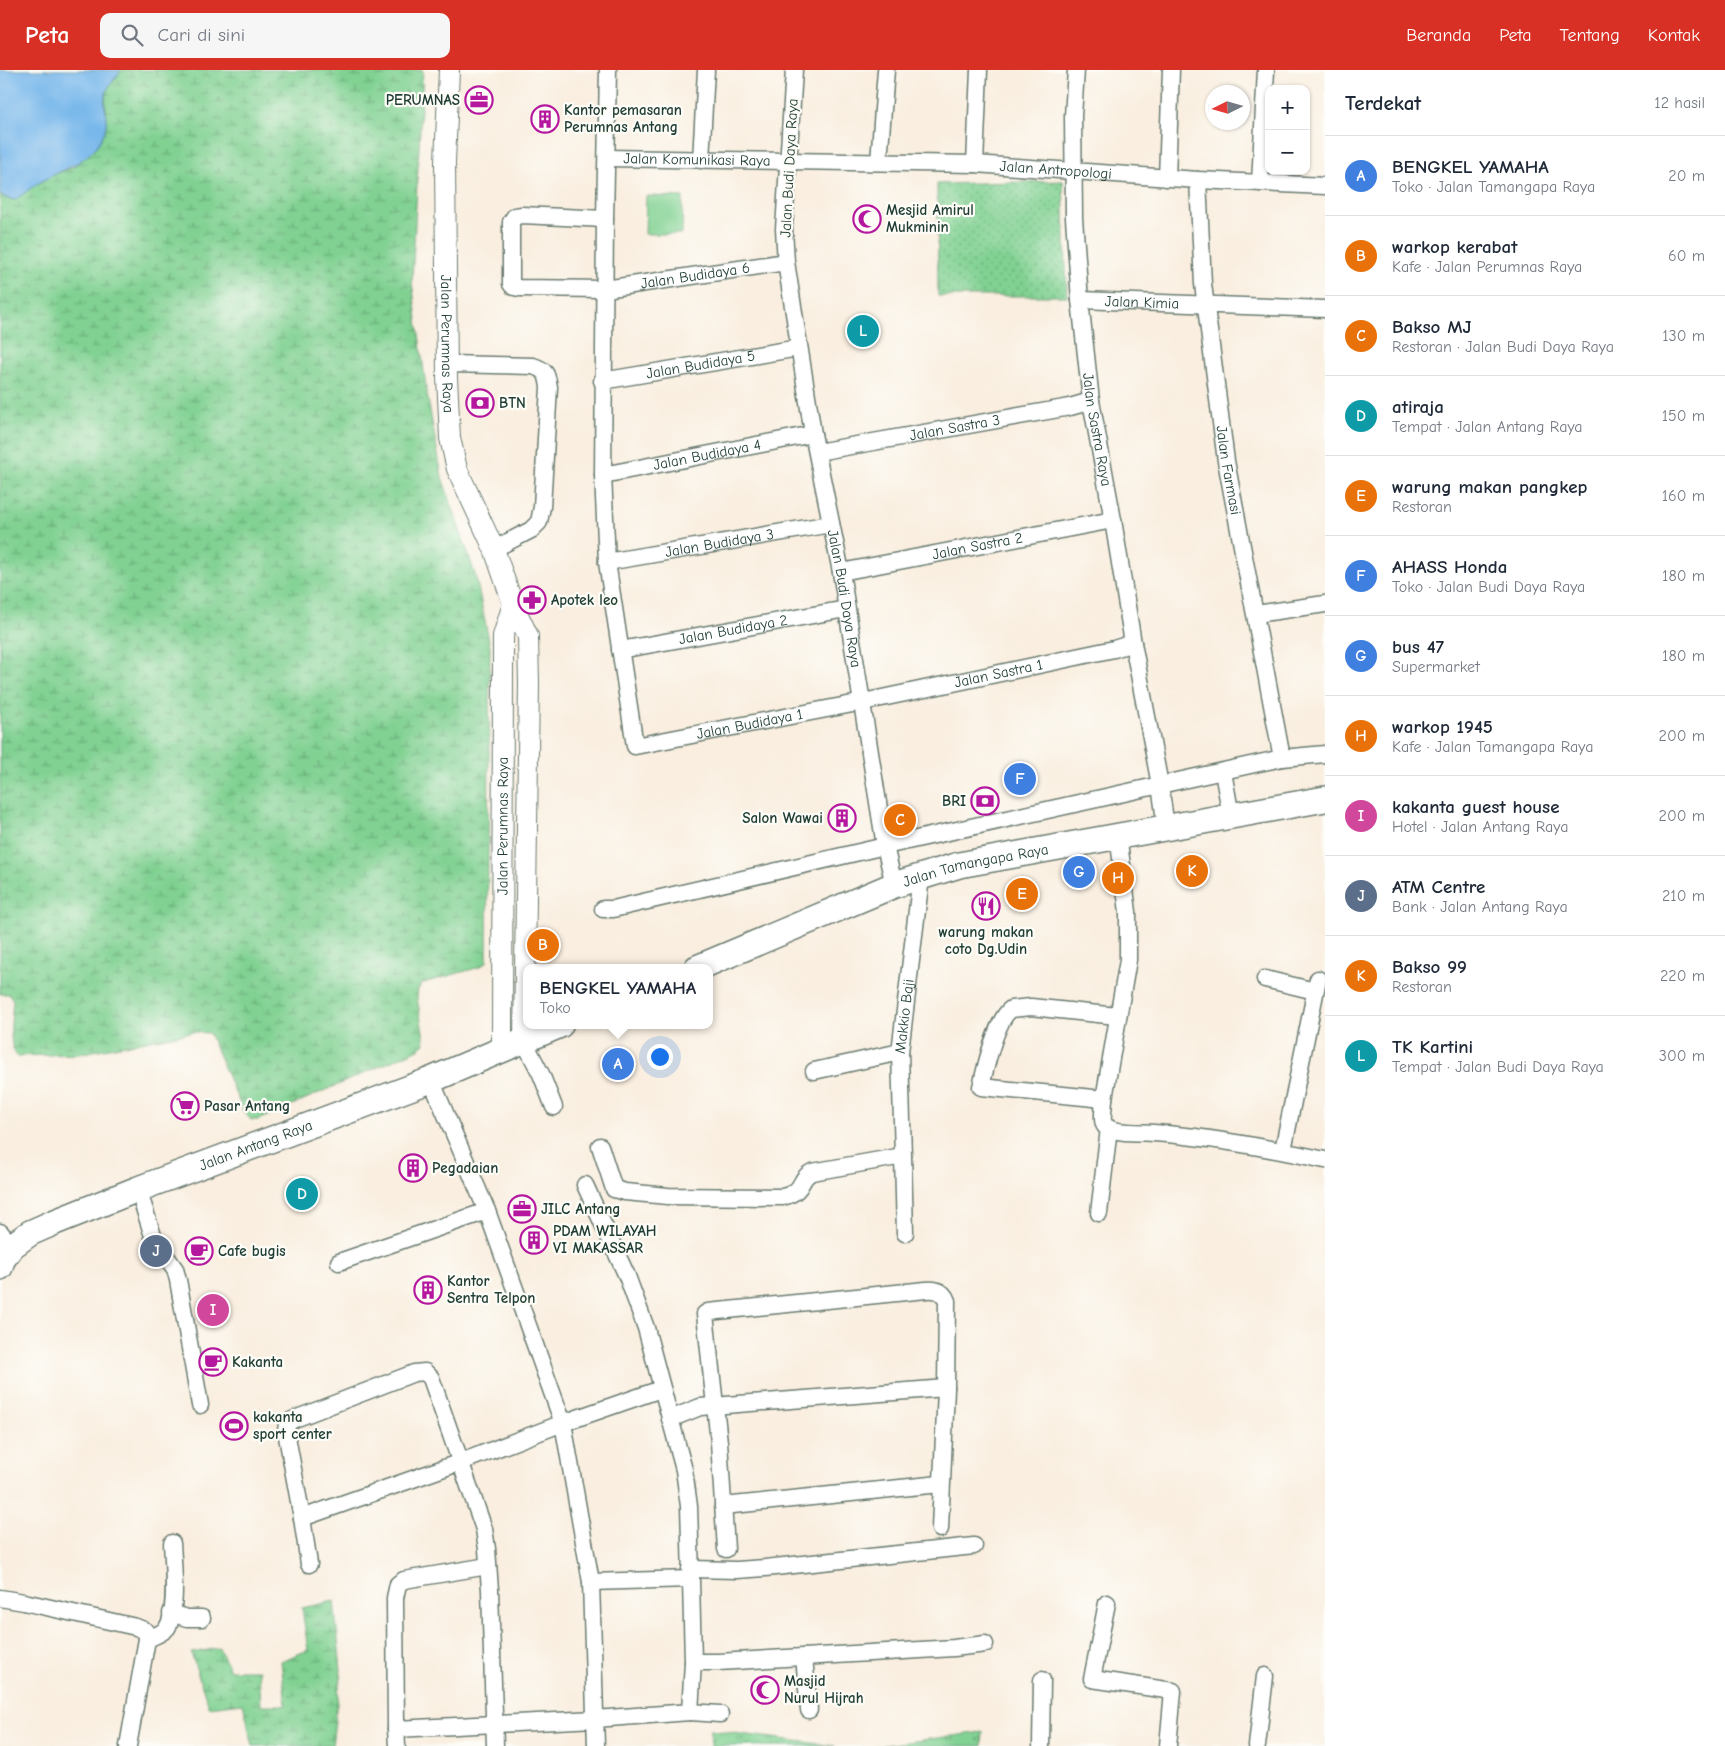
<!DOCTYPE html>
<html lang="id">
<meta charset="utf-8">
<style>
:root{--surface:#fff;--page:#f6f6f7;--text:#1f2937;--muted:#747a83;--line:#e0e1e3;--accent:#d93025}
body{margin:0;font-family:"Comic Neue",sans-serif;background:var(--page);color:var(--text)}
.controls{position:absolute;right:15px;top:15px;display:grid;overflow:hidden;border-radius:10px;box-shadow:0 1px 4px #0004}
.controls button{width:45px;height:45px;display:grid;place-items:center;padding:0;border:0;border-bottom:1px solid var(--line);background:var(--surface);color:var(--text);font:25px sans-serif}
.compass{position:absolute;left:1205px;top:15px;width:45px;height:45px;border-radius:50%;background:var(--surface);box-shadow:0 1px 4px #0004;rotate:265deg}
.you{position:absolute;left:659px;top:986px;width:18px;height:18px;margin:-12px;border:4px solid #fff;border-radius:50%;background:#1a73e8;box-shadow:0 0 0 8px #1a73e833}
.badge{display:grid;place-items:center;width:32px;height:32px;border-radius:50%;background:var(--accent);color:#fff;font-size:16px;font-weight:700}
.pin{position:absolute;translate:-50% -50%;border:2px solid #fff;box-shadow:0 1px 5px #0006}
.popup{position:absolute;left:523px;top:894px;width:190px;height:65px;box-sizing:border-box;display:grid;place-content:center;border-radius:10px;background:var(--surface);filter:drop-shadow(0 1px 4px #0005);font-size:16px;white-space:nowrap;color:var(--muted)}
.popup b{font-size:19px;color:var(--text)}
.popup::after{content:'';position:absolute;left:50%;top:100%;margin-left:-10px;border:10px solid transparent;border-top-color:var(--surface)}
.list{margin:0;padding:0;list-style:none}
h2{display:flex;justify-content:space-between;align-items:center;height:65px;margin:0;padding:0 20px;font-size:21px}
h2 small{font-size:16px;font-weight:400;color:var(--muted)}
.list li{display:grid;grid-template-columns:32px 1fr auto;gap:15px;align-items:center;box-sizing:border-box;height:80px;padding:0 20px;border-top:1px solid var(--line)}
.list b{display:block;font-size:19px;white-space:nowrap}
.list p{margin:0;font-size:16px;white-space:nowrap;color:var(--muted)}
.list em{font-size:16px;font-style:normal;color:var(--muted)}
.icon{flex:none;width:28px;height:28px;fill:none;stroke:currentColor;stroke-width:2;stroke-linecap:round;stroke-linejoin:round}
.map{position:relative;flex:none;width:1325px;height:1676px;overflow:hidden}
header{display:flex;align-items:center;gap:30px;box-sizing:border-box;height:70px;padding:0 25px;background:var(--accent);color:#fff}
header strong{font-size:24px}
nav{display:flex;gap:28px;margin-inline-start:auto;font-size:18px}
.search{width:350px;height:45px;background:var(--page);display:flex;align-items:center;gap:12px;box-sizing:border-box;padding:0 18px;border-radius:10px;color:var(--muted);font-size:19px}
main{display:flex}
aside{flex:1;background:var(--surface)}
.map>svg:first-child{display:block}
.grass{fill:url(#grass-tufts);stroke:#508763}
.wetland{fill:url(#wetland-marsh);stroke:#508763}
.park{fill:url(#park-dots);stroke:#508763}
.pitch{fill:#80d192;stroke:#508763}
.water{fill:#77b7eb;stroke:#4b7a90}
.lines{fill:none;stroke-linecap:round;stroke-linejoin:round}
.minor-casing{stroke:#6b7b70;stroke-width:19}
.tertiary-casing{stroke:#6b7b70;stroke-width:22}
.primary-casing{stroke:#6b7b70;stroke-width:28}
.minor{stroke:#fff;stroke-width:16}
.tertiary{stroke:#fff;stroke-width:20}
.primary{stroke:#fff;stroke-width:25}
.labels{text-anchor:middle;dominant-baseline:central;stroke-width:4.5;stroke-linejoin:round;paint-order:stroke}
.poi-label{font-size:15px;font-weight:bold;fill:#1f3d34;stroke:#fdfcf7;text-anchor:start}
.street-label{font-size:15px;fill:#1f3d34;stroke:#fdfcf7}
</style>
<header>
<strong>Peta</strong>
<div class="search"><svg class="icon" aria-label="search" viewBox="0 0 24 24"><circle cx="10" cy="10" r="6"/><path d="M15 15l6 6"/></svg>Cari di sini</div>
<nav><a>Beranda</a><a>Peta</a><a>Tentang</a><a>Kontak</a></nav>
</header>
<main>
<div class="map">
<svg width="1325" height="1676" viewBox="0 0 1325 1676">
<defs>
<pattern id="grass-tufts" width="24" height="20" patternUnits="userSpaceOnUse" patternTransform="scale(1.25)"><rect width="24" height="20" fill="#80d192"/><path d="M3 7l-1-3M5 7V3M7 7l1-3M15 17l-1-3M17 17v-4M19 17l1-3" fill="none" stroke="#68ab78"/></pattern>
<pattern id="wetland-marsh" width="20" height="14" patternUnits="userSpaceOnUse" patternTransform="scale(1.25)"><rect width="20" height="14" fill="#80d192"/><path d="M1 5h8M5 5V1M11 12h8M15 12V8" fill="none" stroke="#68ab78"/></pattern>
<pattern id="park-dots" width="8" height="8" patternUnits="userSpaceOnUse" patternTransform="scale(1.25)"><rect width="8" height="8" fill="#80d192"/><path d="M2 2h.1M6 6h.1" fill="none" stroke="#68ab78" stroke-width="1.8" stroke-linecap="round"/></pattern>
</defs>
<rect width="100%" height="100%" fill="#fdfcf7"/>
<filter id="ink" filterUnits="userSpaceOnUse"><feTurbulence type="fractalNoise" baseFrequency=".02" numOctaves="2"/><feDisplacementMap in="SourceGraphic" scale="10" xChannelSelector="R" yChannelSelector="G"/><feConvolveMatrix kernelMatrix="1 2 1 2 8 2 1 2 1" color-interpolation-filters="sRGB"/></filter>
<filter id="wash" filterUnits="userSpaceOnUse"><feTurbulence type="fractalNoise" baseFrequency=".0096" numOctaves="4" result="noise"/><feDisplacementMap in="SourceGraphic" scale="20" xChannelSelector="R" yChannelSelector="G"/><feGaussianBlur stdDeviation="1.12" result="paint"/><feColorMatrix in="noise" values="0 0 0 0 0 0 0 0 0 0 0 0 0 0 0 0 0 1.4 0 .05"/><feComposite in="paint" operator="in"/></filter>
<g filter="url(#wash)">
<rect width="100%" height="100%" fill="#f9eedf"/>
<!-- grass -->
<g class="grass">
<path d="M710 1660 835 1676H711Z"/>
<path d="M983 1662 982 1676H876Z"/>
</g>
<!-- wetland -->
<g class="wetland">
<path d="M121 0H423L412 212 427 324 442 407 476 507 490 576 487 892 480 897 423 913 418 919 417 928 425 973 419 979 258 1050H251L243 1041 209 963 193 962 78 984 17 986C7 974 12 946 13 930L9 924H0V124L6 128 15 130 42 110 75 96 106 43 105 27 109 16 114 11Z"/>
<path d="M334 1531 341 1600 332 1676H253L243 1633 209 1637 191 1583 219 1578 230 1600H259L261 1635H286L281 1591 308 1580 302 1538Z"/>
</g>
<!-- park -->
<path class="park" d="M1063 111 1067 226H938L937 114Z"/>
<!-- pitch -->
<path class="pitch" d="M646 126 683 127 682 164H645Z"/>
<!-- water -->
<path class="water" d="M0 0H121C116 9 107 16 105 26 103 37 109 50 105 60 95 90 69 96 44 110 34 115 25 123 15 130L6 128 0 124Z"/>
</g>
<g filter="url(#ink)">
<g class="lines">
<!-- minor casing -->
<g class="minor-casing">
<g id="minor">
<path id="s1" d="M608 0 605 149 603 405 607 492 635 676 863 632 1114 579 1133 573"/>
<path id="s2" d="M794 0 784 159 786 192 813 364 841 502 885 776 894 815"/>
<path id="s3" d="M1076 0 1073 46 1074 148 1080 230 1091 331 1113 450 1133 573 1160 715 1282 688 1325 684"/>
<path id="s4" d="M607 88 975 94 1198 110 1325 116"/>
<path d="M701 90 706 0"/>
<path d="M879 92 886 0"/>
<path d="M975 94 979 0"/>
<path d="M1167 108 1171 0"/>
<path id="s5" d="M1198 110 1203 214 1226 391 1282 688"/>
<path d="M1260 113 1266 0"/>
<path id="s6" d="M605 149 522 145 515 146 511 152V214L514 217 519 218 605 219 786 192"/>
<path id="s7" d="M1080 230 1325 239"/>
<path d="M447 294 533 296C546 300 547 304 549 317L542 437 539 452 531 460 494 479"/>
<path id="s8" d="M602 311 799 278"/>
<path id="s9" d="M817 382 1070 337 1091 331"/>
<path id="s10" d="M603 405 813 364"/>
<path id="s11" d="M607 492 831 454"/>
<path id="s12" d="M841 502 1113 450"/>
<path d="M1256 544 1325 534"/>
<path id="s13" d="M620 580 846 539"/>
<path d="M1223 702 1231 746"/>
<path d="M1118 765 1128 842V890L1104 1029C1104 1036 1101 1051 1105 1056 1113 1064 1143 1062 1154 1063 1211 1067 1269 1078 1325 1090"/>
<path d="M603 839H613L885 776 1160 715 1166 757"/>
<path d="M1265 909 1315 921"/>
<path d="M524 971 541 1004 554 1037"/>
<path d="M814 1001 900 982"/>
<path d="M431 1010 487 1141 563 1353 591 1512 596 1676"/>
<path d="M1104 1029 981 1017C985 999 996 950 1011 939L1031 937 1117 946"/>
<path d="M600 1076 614 1119 625 1122 668 1126 783 1127C807 1120 797 1109 812 1102L903 1086 905 1163"/>
<path d="M1283 1080 1318 909"/>
<path id="s14" d="M903 1086 900 982 921 807"/>
<path d="M138 1119 154 1169 175 1199 178 1210 200 1335"/>
<path d="M1099 1143 1109 1058"/>
<path d="M0 1162 12 1176"/>
<path d="M339 1192 487 1141"/>
<path d="M670 1349 700 1337 946 1318"/>
<path d="M723 1436 940 1414"/>
<path d="M302 1448 286 1361 287 1354 292 1350 414 1303 425 1302 431 1308 484 1459 487 1479 490 1520 495 1676"/>
<path d="M726 1479 719 1372 705 1244 708 1242 916 1221C928 1220 942 1216 947 1231L946 1318 940 1459"/>
<path d="M309 1494 302 1448 461 1392 563 1353 661 1319"/>
<path d="M690 1499 737 1500 765 1498 974 1476"/>
<path d="M591 1512 690 1509"/>
<path d="M0 1528 24 1532 136 1557 146 1561 147 1569 128 1676"/>
<path d="M1107 1533 1092 1609 1173 1621 1168 1676"/>
<path d="M171 1543 187 1548H202"/>
<path d="M147 1569C154 1566 162 1564 167 1558 178 1541 173 1493 172 1473"/>
<path d="M804 1587 809 1640"/>
<path d="M693 1592H718L954 1578 985 1574"/>
<path d="M690 1642 720 1644"/>
<path d="M396 1659 395 1528 398 1514 404 1510 488 1496"/>
<path d="M397 1676 396 1659 595 1649 690 1642 693 1592 690 1470 689 1436 684 1400 646 1258 627 1206 585 1115"/>
<path d="M1041 1676 1042 1610"/>
<path d="M1257 1676 1265 1606"/>
</g>
</g>
<!-- tertiary casing -->
<g class="tertiary-casing">
<g id="tertiary">
<path id="s15" d="M449 0 445 92 447 307 450 368 457 399 494 479 513 534 528 566 529 614 524 971"/>
<path id="s16" d="M502 980 503 594V566L513 534"/>
</g>
</g>
<!-- primary casing -->
<g class="primary-casing">
<g id="primary">
<path id="s17" d="M697 898 894 815 959 795 1325 729"/>
<path id="s18" d="M0 1197 2 1190 12 1176 30 1163 55 1152 138 1119 431 1010 560 955"/>
</g>
</g>
<!-- minor -->
<use href="#minor" class="minor"/>
<!-- tertiary -->
<use href="#tertiary" class="tertiary"/>
<!-- primary -->
<use href="#primary" class="primary"/>
</g>
</g>
<!-- icons -->
<defs>
<g id="office-ring" transform="scale(1.4375)"><circle r="9.5" fill="#fdfcf7" stroke="#b5179e" stroke-width="1.5"/><path d="M-6-3h4V-5.5h4V-3h4V5H-6ZM-1-4.5V-3h2v-1.5ZM-6 0V1H6V0Z" fill="#b5179e"/></g>
<g id="building-ring" transform="scale(1.4375)"><circle r="9.5" fill="#fdfcf7" stroke="#b5179e" stroke-width="1.5"/><path d="M-4-6H4V6H1V3H-1V6H-4ZM-2.5-4.3h1.7v1.8h-1.7ZM.8-4.3h1.7v1.8H.8ZM-2.5-1h1.7V.8h-1.7ZM.8-1h1.7V.8H.8Z" fill="#b5179e"/></g>
<g id="mosque-ring" transform="scale(1.4375)"><circle r="9.5" fill="#fdfcf7" stroke="#b5179e" stroke-width="1.5"/><path d="M3.5-4.9A6 6 0 1 0 3.5 4.9A5 5 0 1 1 3.5-4.9Z" fill="#b5179e"/></g>
<g id="bank-ring" transform="scale(1.4375)"><circle r="9.5" fill="#fdfcf7" stroke="#b5179e" stroke-width="1.5"/><path d="M-6-4H6V4H-6ZM0-2.3a2.3 2.3 0 1 0 0 4.6a2.3 2.3 0 1 0 0-4.6Z" fill="#b5179e"/></g>
<g id="pharmacy-ring" transform="scale(1.4375)"><circle r="9.5" fill="#fdfcf7" stroke="#b5179e" stroke-width="1.5"/><path d="M-2-6h4v4h4v4h-4v4h-4v-4h-4v-4h4Z" fill="#b5179e"/></g>
<g id="restaurant-ring" transform="scale(1.4375)"><circle r="9.5" fill="#fdfcf7" stroke="#b5179e" stroke-width="1.5"/><path d="M-5-6h1v4h1v-4h1v4h1v-4h1v5L-1.5 .5V6h-2V.5L-5-1ZM5-6V6H3V1.5H1.5Q1.5-4 5-6Z" fill="#b5179e"/></g>
<g id="supermarket-ring" transform="scale(1.4375)"><circle r="9.5" fill="#fdfcf7" stroke="#b5179e" stroke-width="1.5"/><path d="M-6-5.5h2.5l.6 2H6L4.5 2H-2.5L-4.4-4H-6ZM-1.5 3.2a1.3 1.3 0 1 0 .1 0ZM3 3.2a1.3 1.3 0 1 0 .1 0Z" fill="#b5179e"/></g>
<g id="cafe-ring" transform="scale(1.4375)"><circle r="9.5" fill="#fdfcf7" stroke="#b5179e" stroke-width="1.5"/><path d="M-5.5-4.5H6V0H3Q3 3.5 0 3.5H-2.5Q-5.5 3.5-5.5 0ZM3-3.2v2h1.7v-2ZM-6 4.5H4V6H-6Z" fill="#b5179e"/></g>
<g id="stadium-ring" transform="scale(1.4375)"><circle r="9.5" fill="#fdfcf7" stroke="#b5179e" stroke-width="1.5"/><path d="M0-5a6.5 5 0 1 0 0 10a6.5 5 0 1 0 0-10ZM-3.5-1.8h7v3.6h-7Z" fill="#b5179e"/></g>
</defs>
<g fill-rule="evenodd">
<use href="#office-ring" x="479" y="30"/>
<use href="#building-ring" x="545" y="49"/>
<use href="#mosque-ring" x="867" y="149"/>
<use href="#bank-ring" x="480" y="333"/>
<use href="#pharmacy-ring" x="532" y="530"/>
<use href="#bank-ring" x="985" y="731"/>
<use href="#building-ring" x="842" y="748"/>
<use href="#restaurant-ring" x="986" y="836"/>
<use href="#supermarket-ring" x="185" y="1036"/>
<use href="#building-ring" x="413" y="1098"/>
<use href="#office-ring" x="522" y="1139"/>
<use href="#building-ring" x="534" y="1170"/>
<use href="#cafe-ring" x="199" y="1181"/>
<use href="#building-ring" x="428" y="1220"/>
<use href="#cafe-ring" x="213" y="1292"/>
<use href="#stadium-ring" x="234" y="1356"/>
<use href="#mosque-ring" x="765" y="1620"/>
</g>
<g class="labels">
<!-- poi labels -->
<g class="poi-label">
<text x="460" y="30" text-anchor="end">PERUMNAS</text>
<text x="564" y="40">Kantor pemasaran<tspan x="564" dy="17">Perumnas Antang</tspan></text>
<text x="886" y="140">Mesjid Amirul<tspan x="886" dy="17">Mukminin</tspan></text>
<text x="499" y="333">BTN</text>
<text x="551" y="530">Apotek leo</text>
<text x="966" y="731" text-anchor="end">BRI</text>
<text x="823" y="748" text-anchor="end">Salon Wawai</text>
<text x="986" y="862" text-anchor="middle">warung makan<tspan x="986" dy="17">coto Dg.Udin</tspan></text>
<text x="204" y="1036">Pasar Antang</text>
<text x="432" y="1098">Pegadaian</text>
<text x="541" y="1139">JILC Antang</text>
<text x="553" y="1161">PDAM WILAYAH<tspan x="553" dy="17">VI MAKASSAR</tspan></text>
<text x="218" y="1181">Cafe bugis</text>
<text x="447" y="1211">Kantor<tspan x="447" dy="17">Sentra Telpon</tspan></text>
<text x="232" y="1292">Kakanta</text>
<text x="253" y="1347">kakanta<tspan x="253" dy="17">sport center</tspan></text>
<text x="784" y="1611">Masjid<tspan x="784" dy="17">Nurul Hijrah</tspan></text>
</g>
<!-- street labels -->
<g class="street-label">
<text stroke="none"><textPath href="#s4" startOffset="90">Jalan Komunikasi Raya</textPath></text>
<text transform="translate(789 98) rotate(-87)">Jalan Budi Daya Raya</text>
<text stroke="none"><textPath href="#s4" startOffset="449">Jalan Antropologi</textPath></text>
<text stroke="none"><textPath href="#s6" startOffset="346">Jalan Budidaya 6</textPath></text>
<text stroke="none"><textPath href="#s7" startOffset="62">Jalan Kimia</textPath></text>
<text stroke="none"><textPath href="#s15" startOffset="274">Jalan Perumnas Raya</textPath></text>
<text stroke="none"><textPath href="#s8" startOffset="100">Jalan Budidaya 5</textPath></text>
<text stroke="none"><textPath href="#s9" startOffset="140">Jalan Sastra 3</textPath></text>
<text stroke="none"><textPath href="#s3" startOffset="361">Jalan Sastra Raya</textPath></text>
<text stroke="none"><textPath href="#s10" startOffset="106">Jalan Budidaya 4</textPath></text>
<text stroke="none"><textPath href="#s5" startOffset="292">Jalan Farmasi</textPath></text>
<text stroke="none"><textPath href="#s11" startOffset="114">Jalan Budidaya 3</textPath></text>
<text stroke="none"><textPath href="#s12" startOffset="139">Jalan Sastra 2</textPath></text>
<text stroke="none"><textPath href="#s2" startOffset="534">Jalan Budi Daya Raya</textPath></text>
<text stroke="none"><textPath href="#s13" startOffset="115">Jalan Budidaya 2</textPath></text>
<text stroke="none"><textPath href="#s1" startOffset="1049">Jalan Sastra 1</textPath></text>
<text stroke="none"><textPath href="#s1" startOffset="795">Jalan Budidaya 1</textPath></text>
<text stroke="none"><textPath href="#s16" startOffset="224">Jalan Perumnas Raya</textPath></text>
<text stroke="none"><textPath href="#s17" startOffset="298">Jalan Tamangapa Raya</textPath></text>
<text stroke="none"><textPath href="#s14" startOffset="140">Makkio Baji</textPath></text>
<text stroke="none"><textPath href="#s18" startOffset="289">Jalan Antang Raya</textPath></text>
</g>
</g>
</svg>
<div class="controls">
<button>+</button>
<button>−</button>
</div>
<svg class="compass" viewBox="-18 -18 36 36"><path d="M0-13l5 13h-10z" fill="#e53935"/><path d="M0 13l5-13h-10z" fill="#747a83"/></svg>
<div class="you"></div>
<div class="pin badge" style="left:618px;top:994px;background:#3f7fe0">A</div>
<div class="popup"><b>BENGKEL YAMAHA</b>Toko</div>
<div class="pin badge" style="left:543px;top:875px;background:#e8710a">B</div>
<div class="pin badge" style="left:900px;top:750px;background:#e8710a">C</div>
<div class="pin badge" style="left:302px;top:1124px;background:#0f9aa8">D</div>
<div class="pin badge" style="left:1022px;top:824px;background:#e8710a">E</div>
<div class="pin badge" style="left:1020px;top:709px;background:#3f7fe0">F</div>
<div class="pin badge" style="left:1079px;top:802px;background:#3f7fe0">G</div>
<div class="pin badge" style="left:1118px;top:808px;background:#e8710a">H</div>
<div class="pin badge" style="left:213px;top:1240px;background:#d1479c">I</div>
<div class="pin badge" style="left:156px;top:1181px;background:#5c6f8a">J</div>
<div class="pin badge" style="left:1192px;top:801px;background:#e8710a">K</div>
<div class="pin badge" style="left:863px;top:261px;background:#0f9aa8">L</div>
</div>
<aside>
<h2>Terdekat<small>12 hasil</small></h2>
<ul class="list">
<li><span class="badge" style="background:#3f7fe0">A</span><div><b>BENGKEL YAMAHA</b><p>Toko · Jalan Tamangapa Raya</p></div><em>20 m</em></li>
<li><span class="badge" style="background:#e8710a">B</span><div><b>warkop kerabat</b><p>Kafe · Jalan Perumnas Raya</p></div><em>60 m</em></li>
<li><span class="badge" style="background:#e8710a">C</span><div><b>Bakso MJ</b><p>Restoran · Jalan Budi Daya Raya</p></div><em>130 m</em></li>
<li><span class="badge" style="background:#0f9aa8">D</span><div><b>atiraja</b><p>Tempat · Jalan Antang Raya</p></div><em>150 m</em></li>
<li><span class="badge" style="background:#e8710a">E</span><div><b>warung makan pangkep</b><p>Restoran</p></div><em>160 m</em></li>
<li><span class="badge" style="background:#3f7fe0">F</span><div><b>AHASS Honda</b><p>Toko · Jalan Budi Daya Raya</p></div><em>180 m</em></li>
<li><span class="badge" style="background:#3f7fe0">G</span><div><b>bus 47</b><p>Supermarket</p></div><em>180 m</em></li>
<li><span class="badge" style="background:#e8710a">H</span><div><b>warkop 1945</b><p>Kafe · Jalan Tamangapa Raya</p></div><em>200 m</em></li>
<li><span class="badge" style="background:#d1479c">I</span><div><b>kakanta guest house</b><p>Hotel · Jalan Antang Raya</p></div><em>200 m</em></li>
<li><span class="badge" style="background:#5c6f8a">J</span><div><b>ATM Centre</b><p>Bank · Jalan Antang Raya</p></div><em>210 m</em></li>
<li><span class="badge" style="background:#e8710a">K</span><div><b>Bakso 99</b><p>Restoran</p></div><em>220 m</em></li>
<li><span class="badge" style="background:#0f9aa8">L</span><div><b>TK Kartini</b><p>Tempat · Jalan Budi Daya Raya</p></div><em>300 m</em></li>
</ul>
</aside>
</main>
